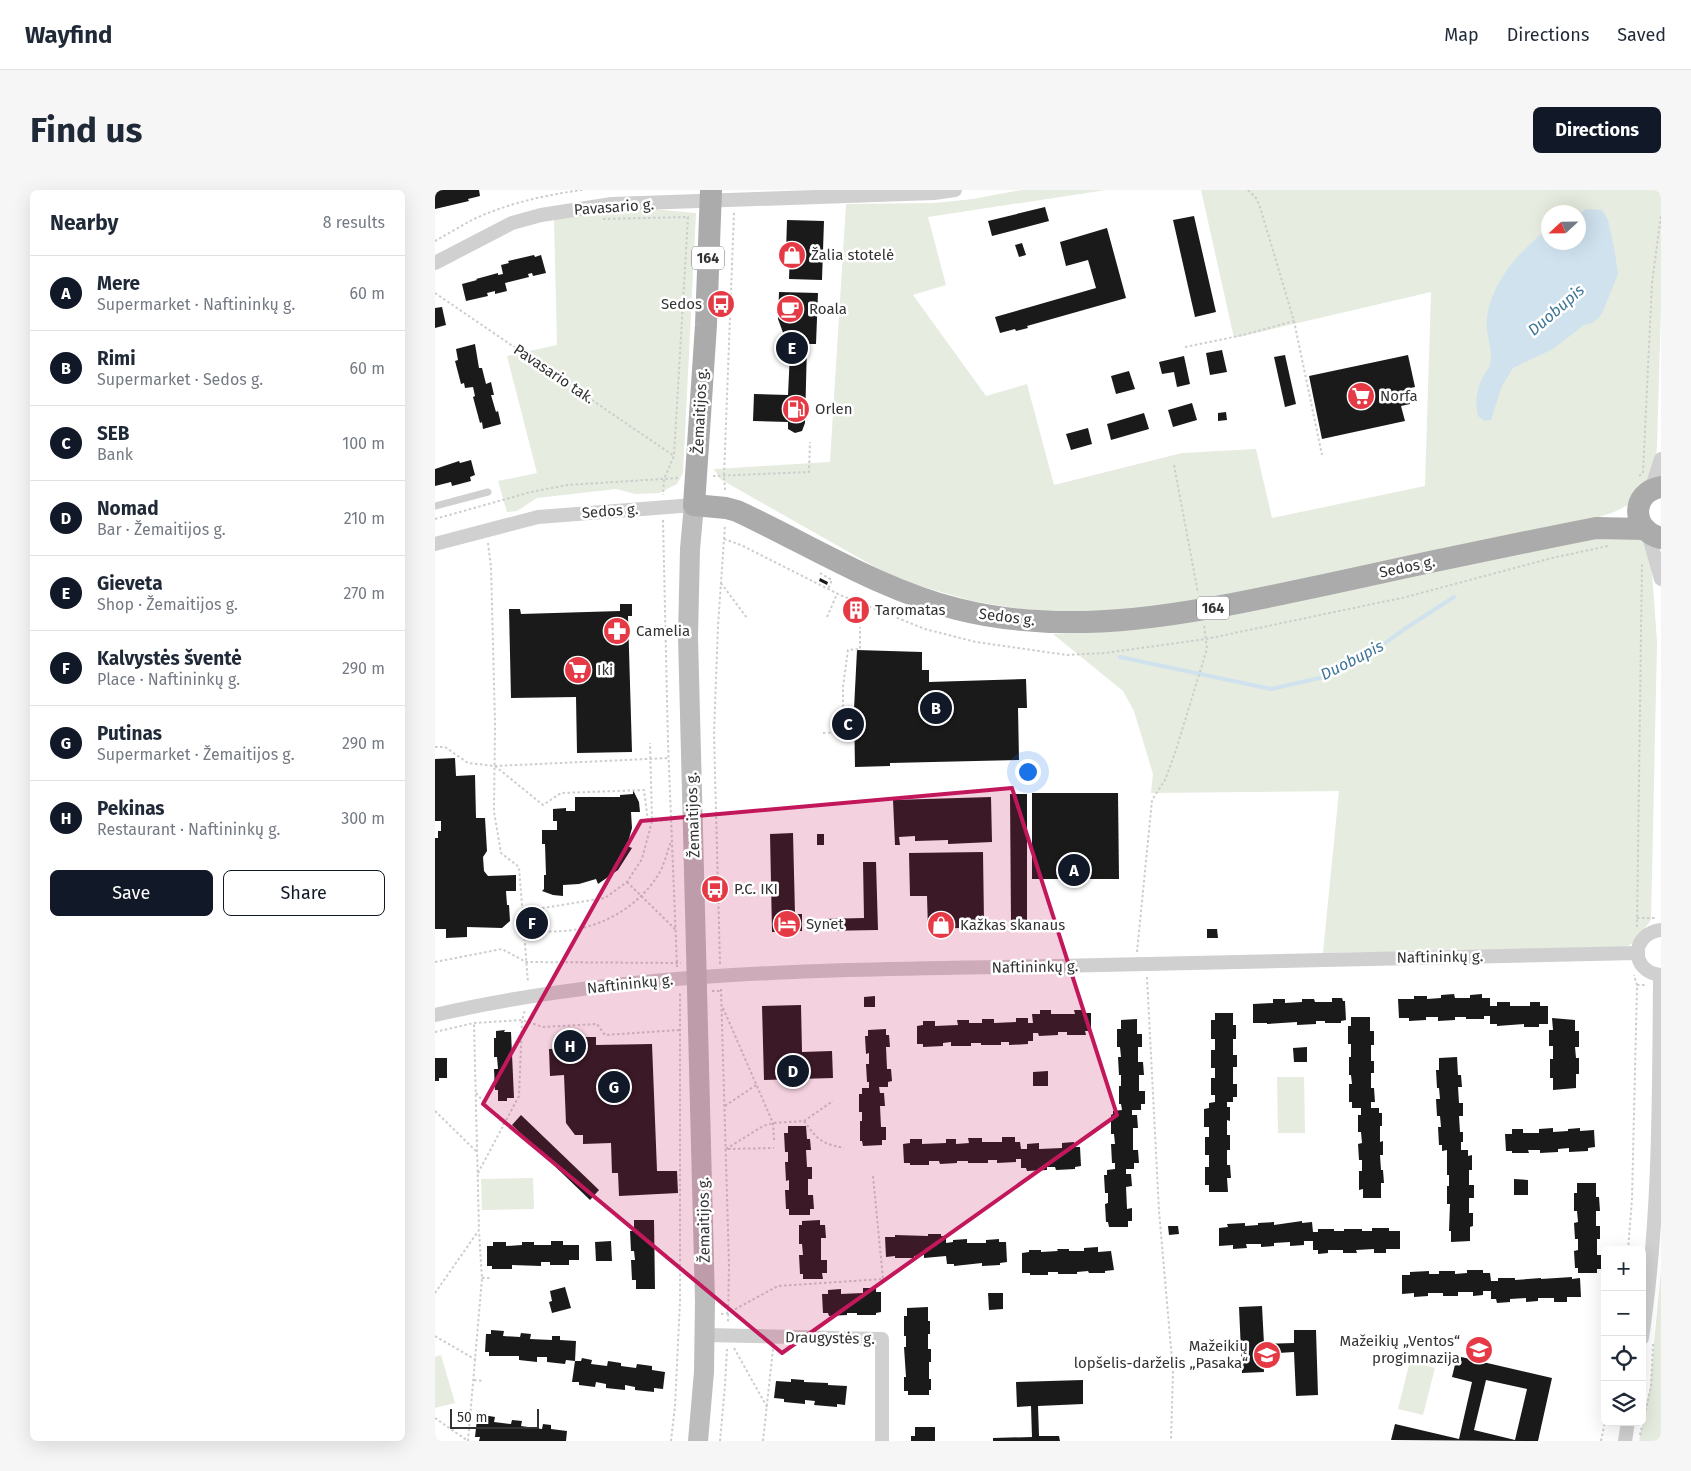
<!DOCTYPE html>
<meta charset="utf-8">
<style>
:root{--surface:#fff;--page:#f6f6f7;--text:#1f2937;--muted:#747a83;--line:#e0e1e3;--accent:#111827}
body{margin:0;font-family:"Fira Sans",sans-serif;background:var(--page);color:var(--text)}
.controls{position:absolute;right:15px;bottom:15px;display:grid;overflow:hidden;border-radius:8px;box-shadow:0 5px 20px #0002}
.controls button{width:45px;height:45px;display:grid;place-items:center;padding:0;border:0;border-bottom:1px solid var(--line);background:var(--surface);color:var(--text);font:25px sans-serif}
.compass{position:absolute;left:1106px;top:15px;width:45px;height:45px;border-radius:50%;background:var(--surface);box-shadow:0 5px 20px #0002;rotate:248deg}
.scale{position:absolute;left:15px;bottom:12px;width:89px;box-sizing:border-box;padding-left:5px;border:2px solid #333;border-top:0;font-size:14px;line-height:18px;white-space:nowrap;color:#333;-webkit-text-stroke:4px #fff;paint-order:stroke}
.you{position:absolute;left:592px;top:581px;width:18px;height:18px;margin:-12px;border:4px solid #fff;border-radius:50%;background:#1a73e8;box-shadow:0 0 0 8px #1a73e833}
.badge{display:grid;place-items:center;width:32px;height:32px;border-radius:50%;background:var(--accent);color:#fff;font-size:16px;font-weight:700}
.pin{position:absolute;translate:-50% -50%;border:2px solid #fff;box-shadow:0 1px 5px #0006}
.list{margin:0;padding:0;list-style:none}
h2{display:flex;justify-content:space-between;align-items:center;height:65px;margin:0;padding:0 20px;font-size:21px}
h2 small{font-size:16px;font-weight:400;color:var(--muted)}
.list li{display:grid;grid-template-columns:32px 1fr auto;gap:15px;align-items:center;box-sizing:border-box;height:75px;padding:0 20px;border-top:1px solid var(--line)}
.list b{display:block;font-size:19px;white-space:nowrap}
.list p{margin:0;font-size:16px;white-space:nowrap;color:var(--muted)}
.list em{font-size:16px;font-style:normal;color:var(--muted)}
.actions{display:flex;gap:10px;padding:15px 20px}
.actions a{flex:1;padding:11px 0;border:1px solid var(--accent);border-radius:8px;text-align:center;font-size:18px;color:var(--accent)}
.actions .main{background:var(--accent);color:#fff}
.icon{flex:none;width:28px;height:28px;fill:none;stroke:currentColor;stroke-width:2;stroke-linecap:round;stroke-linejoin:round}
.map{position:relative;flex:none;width:1226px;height:1251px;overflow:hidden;border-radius:8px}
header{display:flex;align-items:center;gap:30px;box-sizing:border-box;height:70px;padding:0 25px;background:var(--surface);border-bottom:1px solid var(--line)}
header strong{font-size:24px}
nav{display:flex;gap:28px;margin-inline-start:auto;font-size:18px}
.intro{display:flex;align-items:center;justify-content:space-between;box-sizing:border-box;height:120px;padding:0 30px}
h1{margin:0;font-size:35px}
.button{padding:12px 22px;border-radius:8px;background:var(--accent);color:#fff;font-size:18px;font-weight:700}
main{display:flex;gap:30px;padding:0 30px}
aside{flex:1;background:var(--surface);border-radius:8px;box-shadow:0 5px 20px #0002}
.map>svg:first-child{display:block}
.green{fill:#e6ecdf;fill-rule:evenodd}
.water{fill:#cfe2ee}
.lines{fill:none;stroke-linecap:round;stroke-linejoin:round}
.stream{stroke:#cfe2ee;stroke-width:4}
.building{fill:#1a1a1a;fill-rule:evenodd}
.path{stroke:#cdcdcd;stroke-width:2;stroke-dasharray:2.5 2.5;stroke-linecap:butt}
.service{stroke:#d0d0d0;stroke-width:7}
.minor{stroke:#d0d0d0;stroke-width:14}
.secondary{stroke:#bdbdbd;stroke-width:20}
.primary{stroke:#ababab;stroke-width:22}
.marked{fill:#c2185b;fill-opacity:0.2;stroke:#c2185b;stroke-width:4;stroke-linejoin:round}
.labels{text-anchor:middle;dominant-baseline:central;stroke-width:5;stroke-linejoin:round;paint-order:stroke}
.shield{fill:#fff;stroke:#707070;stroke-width:1}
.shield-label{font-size:14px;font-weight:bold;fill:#333}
.street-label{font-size:15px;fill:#333;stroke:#fff}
.poi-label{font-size:15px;fill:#333;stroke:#fff;text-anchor:start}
.water-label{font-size:16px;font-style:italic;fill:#3f7597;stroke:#fff}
</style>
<header>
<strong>Wayfind</strong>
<nav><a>Map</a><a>Directions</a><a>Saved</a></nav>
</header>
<div class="intro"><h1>Find us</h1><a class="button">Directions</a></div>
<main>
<aside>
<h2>Nearby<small>8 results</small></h2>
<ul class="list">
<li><span class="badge">A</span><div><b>Mere</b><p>Supermarket · Naftininkų g.</p></div><em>60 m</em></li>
<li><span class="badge">B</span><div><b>Rimi</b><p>Supermarket · Sedos g.</p></div><em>60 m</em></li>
<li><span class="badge">C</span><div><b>SEB</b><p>Bank</p></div><em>100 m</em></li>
<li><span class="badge">D</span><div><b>Nomad</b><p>Bar · Žemaitijos g.</p></div><em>210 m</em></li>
<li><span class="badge">E</span><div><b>Gieveta</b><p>Shop · Žemaitijos g.</p></div><em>270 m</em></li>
<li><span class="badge">F</span><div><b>Kalvystės šventė</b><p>Place · Naftininkų g.</p></div><em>290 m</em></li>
<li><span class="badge">G</span><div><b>Putinas</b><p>Supermarket · Žemaitijos g.</p></div><em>290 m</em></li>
<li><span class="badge">H</span><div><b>Pekinas</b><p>Restaurant · Naftininkų g.</p></div><em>300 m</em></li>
</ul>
<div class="actions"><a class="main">Save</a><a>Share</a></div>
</aside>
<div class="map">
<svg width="1226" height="1251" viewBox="0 0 1226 1251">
<rect width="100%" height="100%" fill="#fff"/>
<!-- green -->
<g class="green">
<path d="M586 0H671L493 27 511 95 478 105 551 206 592 194 619 295 747 263 821 259 837 328 990 296 996 102 799 148 766 0H1226V117L1222 256 1220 276 1215 290 1199 312 1179 322 1150 332 733 417 641 423 586 419 537 411 485 396 449 382 285 289 279 279 395 272 411 14 499 13 538 9ZM1114 22H1144V52H1114Z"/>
<path d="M218 19 261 23 248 283 242 294 224 303 200 304 181 299 102 308 82 321 72 322 63 291 102 283 72 166 122 155 119 28 180 21Z"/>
<path d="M1182 343 1210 349 1216 368 1222 452 1216 730 1199 753 1188 758 888 763 904 601 716 603 718 584 699 521 688 501 618 444 682 440Z"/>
<path d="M842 887H869L870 943H843Z"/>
<path d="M98 988 99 1019 47 1020 46 989Z"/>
<path d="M1226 1080V1251H1204L1215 1197Z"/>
<path d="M6 1165 20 1213 0 1218V1167Z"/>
<path d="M975 1171 1000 1178 988 1225 963 1219Z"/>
</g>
<!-- water -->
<path class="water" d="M1153 19 1167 20 1173 30 1179 57 1183 84 1168 121 1164 128 1157 133 1149 135 1118 159 1078 178 1067 196 1056 230 1050 231 1043 226C1040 213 1041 201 1047 189 1049 184 1053 180 1055 175 1059 161 1050 144 1052 129 1056 92 1085 60 1113 39L1114 52H1144V23Z"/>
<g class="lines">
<!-- stream -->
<path class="stream" d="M685 467 836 499 889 487 932 466 971 438 1019 407"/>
</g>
<!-- building -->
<g class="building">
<path d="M0 0H44L45 6 33 9 34 11 0 19Z"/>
<path d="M610 17 614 31 557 46 553 31Z"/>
<path d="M759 26 781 122 760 127 738 30Z"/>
<path d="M352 30 389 31 387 90 354 89 355 62H351Z"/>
<path d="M672 38 691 108 592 136 593 138 581 141 580 139 565 143 560 127 661 98 653 70 631 76 625 52Z"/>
<path d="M587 53 591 65 584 67 580 55Z"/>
<path d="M99 65 100 67 106 65 111 83 98 86 97 83 93 84 94 87 70 93 72 101 60 104V101L52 103 53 106 31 111 27 94 42 90 41 89 63 83V85L68 84 66 75 74 73 73 71Z"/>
<path d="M344 102 383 103 381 154H372L370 233 367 241 360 243 353 239V232L318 231 319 204 353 205 355 162H349L350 148 343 129Z"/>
<path d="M7 117 11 135 0 138V118Z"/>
<path d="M40 154 44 178H47L51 194 56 192 59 205H56L61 222 63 221 66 234 48 239 47 232 45 233 38 207 40 206 38 197 30 198 29 193 26 194 20 171 23 170 21 159Z"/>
<path d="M787 160 792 182 775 185 771 163Z"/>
<path d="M850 165 861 214 850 217 839 167Z"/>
<path d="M973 165 980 197 971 199 975 214 966 216 970 231 887 249 874 186Z"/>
<path d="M749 166 755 194 742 197 739 182 727 184 724 172Z"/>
<path d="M694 181 700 199 681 204 676 186Z"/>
<path d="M757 213 762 230 738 237 733 220Z"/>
<path d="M791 222 792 230 783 231V223Z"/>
<path d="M709 223 714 239 676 250 672 234Z"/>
<path d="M653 238 657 254 636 260 631 244Z"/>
<path d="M36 270 40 285 35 287 36 291 17 296 16 292 0 296V279L24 271 25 273Z"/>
<path d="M385 388 393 392 392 395 384 391Z"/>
<path d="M185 414H197V426H193L197 562 142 563 141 507 76 508 74 419H85L86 424 185 421Z"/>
<path d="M416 415 427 419 425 425 414 422Z"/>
<path d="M422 460 487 462V480H494V492L591 489 592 518H583L584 570 455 573V576L420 577 419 519Z"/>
<path d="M20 568 21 586 40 585 41 628H50L52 661 48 667 49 681 53 686 81 685V701H71L72 715H74L75 731 67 738 32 737V747L11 748V739H0V648H3V641H6V631H0V569Z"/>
<path d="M198 600 204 612 205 622H196L197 638 192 656 197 658 183 680 163 694 161 689 144 694 128 695V706L118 705 107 701 109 699V685H111L110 654H107V640H122V631H118V619L131 618V621H140V607H185V605L198 604Z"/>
<path d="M597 603H683L684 689H597Z"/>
<path d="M575 604H592V734H576Z"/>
<path d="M556 607 557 652 513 654V650L480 651V646L464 647 465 655H460L458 610Z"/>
<path d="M358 643 360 724H367V741L337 742 335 644Z"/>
<rect x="382" y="644" width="7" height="11"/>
<path d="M548 662 549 732H525V738L493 739 492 706H475L474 663Z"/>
<path d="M428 672H441L443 740 387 741V729L429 728Z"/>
<path d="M772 739H782L783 748H772Z"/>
<path d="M1019 804 1020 808H1035V805L1047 804V808H1055V816H1062V812H1075V816H1095V812H1105V816H1113V834H1104V837H1089V834L1062 836V834H1055V826H1049V829H1031V827H1020V830L1003 831V827H991V830L974 831V828H964L963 809H979V806H992V809L1006 808V805Z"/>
<path d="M440 806V817H429V807Z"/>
<path d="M897 808H907L908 811H910L911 830 906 831V833H890V831H881V834L862 835V832L832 834V833H818V814L838 813V809H850V813L867 812V809H879L880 812H897Z"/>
<path d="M366 815 367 862 397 861 398 888 329 890 327 816Z"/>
<path d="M605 820H616V824H640L639 820H650V823H656V841H650L651 845H632V842H623V845L604 846 603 843H598V851H593V854L574 855V852H566V855H546V853H536V856H516V852L508 853V856L488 857V854H482V836L488 835V831H500V836L523 835 522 830H534V833H547V829H559V833L581 832V828H593V833H598L597 824H605Z"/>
<path d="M780 823H798V835H801V849H798V865H802V877H798V894H802V907H798V912H792V917H795V931L792 930V945H795V960H792V975H795L796 988H792L793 1002H774V995H770V977H774V965H770V947H774V937H769V919L774 918V913L780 912V905H776V888H780V878H776V860H780V849H776V830H780Z"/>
<path d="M916 827H935V841H939V855H936V871H939V883H936V898H939L940 912H936V918H944V923H947V936H945V952L948 951V965H945L946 980H948L949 993H946V1008H928V999L924 1000V981H927V970H924L923 954 927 953 926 942H923V925H926V918H917V912H914V894H917L916 885H914V867H916V854H913V836H916Z"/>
<path d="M1117 828 1140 830V841H1144V857H1140L1141 868H1144V884H1141V898L1118 900V888H1115V869H1118V856H1114V840H1118Z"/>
<path d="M702 829V844H707V857H703V872H708L709 885H704V901H710V914H706V920H697V925H702L703 938H698V960H703L704 973H699V979H691V984H696L697 996 691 997 692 1019 697 1018V1031H693V1037H674L673 1032H671L670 1014 673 1013V1003H670L669 985H672V980L680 979V973H677L676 954H680L679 944H676V925L678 924V921L687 920 686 914H684V896H686V885H684L683 867H686L685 857H682V839H686V830Z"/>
<path d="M451 839V845H454L455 857H451L452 879H456L457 891 453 892V897H444L445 903H449L450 916H445L446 937H451V950H447V955L428 956 427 951H425V931H427V922H424V904H427V898H434V892H432L431 874H434V863L431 864 430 846H433V840Z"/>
<path d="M70 840 69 842H76L79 908H72V911H63V900H60L59 879H63L62 867H59V848H61V841Z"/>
<path d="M139 847H161V855L217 854 222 981H242L243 1003 184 1006 183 983H177L176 953 148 954V945H140L131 933 129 885 115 886 114 859 139 858Z"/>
<path d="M872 857V872H859L858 858Z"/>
<path d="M1022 867 1023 885H1026L1027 897H1023L1024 913H1028V926H1024L1025 942H1028V952H1026V960H1033V966L1037 965V980H1034V995H1039V1008H1034V1023H1038V1036L1035 1037V1051L1016 1052V1041H1014L1015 1014H1012V996H1014V985H1012V960L1007 961V955H1004L1003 937H1006L1005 926H1002L1001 909H1005L1004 898H1002L1001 880H1004V868Z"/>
<path d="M0 868H12V888H4V891H0Z"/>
<path d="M613 881V896H598V882Z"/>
<path d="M86 925 164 1000 155 1010 77 935Z"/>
<path d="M353 936H371L372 949H375L376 960H371L372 977H377V989H373V1005H378L379 1019H375V1025H354V1019H351L350 1000H354V990L351 991 350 972H353V962H350L349 943H353Z"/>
<path d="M1118 938V942L1133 941V939L1145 938V941L1159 940 1160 957 1153 958V961L1134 962V958L1123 959V962L1105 963V960H1093L1094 963H1077V961H1071L1070 944H1077V939H1088V943H1104V939Z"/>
<path d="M567 947H580V952H585L586 959H592V954L604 953V959L627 958V953L639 952 640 957H645L646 976 640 977V979L621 980 620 977H612V980L592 981 591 978H586V969H581V972L562 973V970H553V973H533V971H522V973L505 974 504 971H494V975H475V973H469L468 954 475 953V949H487V954L511 953V949H521V954L534 953 533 948H547V952H567Z"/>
<path d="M1079 989 1093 990V1005H1079Z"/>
<path d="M1142 993H1161V1007H1164L1165 1021H1161V1036H1165V1049H1162V1065H1166V1079H1162V1083H1143V1078H1140L1139 1061 1143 1060V1049H1140L1139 1033 1143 1032 1142 1021H1139V1003H1142Z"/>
<path d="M199 1030H219L220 1099H201V1090H197L196 1070H200L199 1061H196L195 1041H199Z"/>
<path d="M385 1030V1035H390L391 1048H386V1070H392V1083H387L388 1089H368V1084H365L364 1065H368L367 1054H364V1035H367V1031Z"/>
<path d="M867 1031V1033L877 1032 878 1042H883V1039H899V1041H909V1039H927V1041H937V1038H954V1041H965V1059H951V1063H939V1059L921 1060 922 1063H908V1060H893V1063L883 1064V1060H878V1051H869V1055L855 1056V1052L839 1053V1056L826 1057V1054H811L812 1058 798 1059V1055L784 1056V1038L793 1037 792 1034 810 1033V1036L823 1035V1033L839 1032V1035Z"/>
<path d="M733 1036H743L744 1044 734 1045Z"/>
<path d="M493 1044H506V1046H511V1053L518 1052V1050L532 1049V1053H551V1050L564 1049V1052H571L572 1072 565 1073V1075L547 1076V1073L519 1076V1074H512L511 1066 489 1068V1065L479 1066V1068H460V1066L451 1067 450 1047H460V1045L493 1046Z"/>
<path d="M116 1051H128V1055H144V1070H134V1075H115V1072H106V1076L77 1075V1079H57V1076H52V1056H58V1052H71V1056L87 1055V1052H99V1055H116Z"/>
<path d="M176 1051 177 1071H161L160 1052Z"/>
<path d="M663 1057V1062L676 1061 679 1080 670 1081V1083H654L653 1081 642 1082V1084H623V1082H613V1085H595V1083H587V1063L594 1062V1060H606V1062L623 1061 622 1059H634V1061H649V1058Z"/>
<path d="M1032 1080H1048V1083H1055L1056 1091H1063V1088H1080V1090L1106 1088V1089L1137 1087V1089L1145 1088 1146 1107H1132V1112H1119V1108H1103V1111L1091 1112V1108L1075 1109V1112L1062 1113 1061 1109H1056V1101H1048V1105L1038 1106V1102H1023V1106H1008V1103H993V1106L979 1107V1103L967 1104V1085H975V1082L994 1081V1084H1004V1081H1020V1084L1032 1083Z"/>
<path d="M130 1097 136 1118 117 1123 114 1112 117 1111 115 1101Z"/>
<path d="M428 1098H441V1102H446V1122L441 1123V1125H422V1123H412V1125L394 1126 393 1123H388L387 1104H393V1100L406 1099V1104L428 1103Z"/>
<path d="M553 1103H568V1119L554 1120Z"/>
<path d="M827 1116 829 1154 859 1153V1140H881L883 1205 861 1206 859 1162 828 1164 829 1182 807 1183 804 1117Z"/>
<path d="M493 1117V1131H495V1144H493V1159H496V1172H494V1189H496V1200H494V1205H473V1201H469V1187H471L469 1157H471V1146H469V1126H472V1118Z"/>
<path d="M56 1140 69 1141 68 1146 85 1147 86 1143 96 1144 95 1149 117 1150V1146H125V1150L141 1151 140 1171 131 1170 130 1174 112 1172V1167H102V1172L84 1170V1166H54V1162H50L51 1144H56Z"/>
<path d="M1022 1166 1117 1188 1103 1251 956 1250 960 1234 1024 1249 1037 1192 1017 1187ZM1051 1190 1092 1199 1080 1250 1039 1240Z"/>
<path d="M147 1168 157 1170 156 1174 172 1176 173 1171 186 1173V1176L201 1178 202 1174 217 1176V1180L230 1182 228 1199 219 1198V1202L200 1200V1197L190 1195V1200L171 1198V1194L161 1192 160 1197 144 1195V1192H137L140 1171H146Z"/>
<path d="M356 1189 369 1190V1192L393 1193V1195L412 1196 410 1215 402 1214V1217L379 1215 380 1211 370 1210V1214L349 1212V1209L339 1208 341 1191 356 1192Z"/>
<path d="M648 1190V1214L603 1216 604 1246H624L625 1251H558V1248L597 1247 596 1216 582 1217 581 1192Z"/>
<path d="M48 1225 60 1227 59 1232 76 1234 77 1230 87 1231 86 1236 107 1239 108 1234 116 1235V1239L132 1241 131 1251H44L45 1247H40L42 1229H47Z"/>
<path d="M480 1237H500V1251H476V1246H480Z"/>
</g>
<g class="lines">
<!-- path -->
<g class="path">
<path d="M813 0 821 8 825 17 859 131 887 265"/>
<path d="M168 29 253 27 239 266 229 289 228 305"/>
<path d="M0 51C13 44 27 35 41 28 75 13 110 5 147 0"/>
<path d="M0 103 239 266"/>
<path d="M750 157 808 145 859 131"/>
<path d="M739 275 763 403"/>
<path d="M278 286 374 282 375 252"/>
<path d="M1204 286 1208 283 1217 93 1226 25"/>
<path d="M290 300 289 286 299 22"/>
<path d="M0 329 96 302 132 295 243 288"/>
<path d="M228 330 233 553 242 777"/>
<path d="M289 349 306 355 405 405 490 439 541 452 632 465 670 463 771 449 971 407 1117 368 1173 356"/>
<path d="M53 353 56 377 60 533 59 622 66 663 84 677 93 793"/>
<path d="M385 383 397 390 393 399"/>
<path d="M286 393 312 428"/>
<path d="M392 427 402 404"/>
<path d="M388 543 408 542V497L413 460 425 459V437"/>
<path d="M0 557H10L33 573 60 576 234 568"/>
<path d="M60 576 108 615 126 603 209 600 213 631 237 630"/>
<path d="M192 692 240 739"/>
<path d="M87 718H108L170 708 192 692 207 669 217 631 215 553"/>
<path d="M1202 728H1220"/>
<path d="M1202 737 1207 372"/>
<path d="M89 741C106 741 126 743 143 739 177 732 209 711 226 680 230 671 233 660 236 651"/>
<path d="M702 762 717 610 730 590 740 563 772 459 769 435"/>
<path d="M0 772 67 759 91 772 246 773"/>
<path d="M285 774 279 544 283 436 290 335"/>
<path d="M712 787 724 1021 738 1181 736 1251"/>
<path d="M1202 795H1212"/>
<path d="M286 799 294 1075 293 1132"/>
<path d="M277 801H286"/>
<path d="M288 818 338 933 339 950"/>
<path d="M0 842 39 833 87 830 108 837 162 834 170 845 244 840"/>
<path d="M41 903 71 937"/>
<path d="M290 916 321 895"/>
<path d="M0 921 41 961"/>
<path d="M369 931C383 950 385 953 409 958"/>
<path d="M291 959 328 936 338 933 369 931 398 911"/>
<path d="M293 959 339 958"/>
<path d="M43 983 84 906 87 830 90 820"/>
<path d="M1193 1060 1197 1009 1202 795 1199 785"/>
<path d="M47 1088H55"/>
<path d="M0 1103 44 1040 39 833"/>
<path d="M286 1124 293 1123 343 1096 448 1089 438 986"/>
<path d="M0 1146 41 1170"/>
<path d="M299 1158 332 1217"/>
<path d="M39 1190 49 1191"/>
<path d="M0 1228 33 1251"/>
<path d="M1205 1245 1216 1197 1218 1154"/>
<path d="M33 1251 47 1088 44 1042"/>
<path d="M236 1251 240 1216 245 1111V802"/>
<path d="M285 1251 290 1195 292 1159"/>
<path d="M328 1251 338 1159"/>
<path d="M1166 1251 1170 1232"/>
</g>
<!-- service -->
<path class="service" d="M0 316 53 302"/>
<!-- minor -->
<g class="minor">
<path d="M0 73 77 33 106 25 177 14 499 3 520 0"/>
<path d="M1216 300 1226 269"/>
<path d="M1213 343 1226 389"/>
<path d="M0 354 103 327 259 315"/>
<path d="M1226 740C1195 744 1195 782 1226 785"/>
<path d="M0 825C203 778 414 780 621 776 815 773 1009 766 1203 763"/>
<path d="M270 1145 447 1149V1251"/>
<path d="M1207 1148C1225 1028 1224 906 1225 785"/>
<path d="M1190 1251 1193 1232"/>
</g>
<!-- secondary -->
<path class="secondary" d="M259 315 255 359 253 446 270 1112 269 1182 263 1251"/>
<!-- primary -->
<g class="primary">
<path d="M276 0 271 135 259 315 291 318 302 321C375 355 444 399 522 419 649 451 779 418 903 392 989 373 1075 355 1161 338L1209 339"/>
<path d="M1226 297C1195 302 1196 341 1226 348"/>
</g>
</g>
<!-- marked area -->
<path class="marked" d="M577 598 682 925 347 1163 48 914 206 631Z"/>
<!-- icons -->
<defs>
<g id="shop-disc" transform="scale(1.4375)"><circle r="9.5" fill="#e63946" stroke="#fff"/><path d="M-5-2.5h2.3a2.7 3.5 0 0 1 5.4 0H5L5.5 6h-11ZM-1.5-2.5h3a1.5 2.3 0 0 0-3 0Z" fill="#fff"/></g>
<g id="bus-disc" transform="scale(1.4375)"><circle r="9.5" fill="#e63946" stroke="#fff"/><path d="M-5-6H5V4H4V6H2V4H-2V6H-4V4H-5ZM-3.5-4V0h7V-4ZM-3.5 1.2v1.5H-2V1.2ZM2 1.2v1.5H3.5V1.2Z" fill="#fff"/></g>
<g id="cafe-disc" transform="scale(1.4375)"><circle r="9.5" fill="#e63946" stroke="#fff"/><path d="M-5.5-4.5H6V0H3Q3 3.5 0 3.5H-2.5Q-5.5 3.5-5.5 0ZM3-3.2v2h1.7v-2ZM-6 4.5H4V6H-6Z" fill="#fff"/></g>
<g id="supermarket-disc" transform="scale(1.4375)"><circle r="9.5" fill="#e63946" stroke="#fff"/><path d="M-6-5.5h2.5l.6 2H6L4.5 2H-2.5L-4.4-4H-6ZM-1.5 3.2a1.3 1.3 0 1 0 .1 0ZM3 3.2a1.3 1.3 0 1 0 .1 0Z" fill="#fff"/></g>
<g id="fuel-disc" transform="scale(1.4375)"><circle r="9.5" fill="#e63946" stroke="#fff"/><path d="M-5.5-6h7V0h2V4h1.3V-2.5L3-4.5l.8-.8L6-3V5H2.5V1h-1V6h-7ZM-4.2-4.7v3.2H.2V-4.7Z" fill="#fff"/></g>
<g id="building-disc" transform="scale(1.4375)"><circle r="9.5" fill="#e63946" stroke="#fff"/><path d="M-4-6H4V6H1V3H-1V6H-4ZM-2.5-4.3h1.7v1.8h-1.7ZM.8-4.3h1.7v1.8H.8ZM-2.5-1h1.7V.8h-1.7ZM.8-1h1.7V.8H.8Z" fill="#fff"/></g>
<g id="pharmacy-disc" transform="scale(1.4375)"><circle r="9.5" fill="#e63946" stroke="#fff"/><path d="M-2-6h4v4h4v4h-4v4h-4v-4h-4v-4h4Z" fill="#fff"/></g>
<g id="hotel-disc" transform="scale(1.4375)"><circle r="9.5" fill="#e63946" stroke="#fff"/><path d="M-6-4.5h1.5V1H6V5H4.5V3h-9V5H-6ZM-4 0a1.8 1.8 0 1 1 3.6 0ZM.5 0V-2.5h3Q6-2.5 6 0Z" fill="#fff"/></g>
<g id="school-disc" transform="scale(1.4375)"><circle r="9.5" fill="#e63946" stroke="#fff"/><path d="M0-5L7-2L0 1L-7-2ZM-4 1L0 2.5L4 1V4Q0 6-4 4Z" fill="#fff"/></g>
</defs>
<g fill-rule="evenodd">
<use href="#shop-disc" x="357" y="65"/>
<use href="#bus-disc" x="286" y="114"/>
<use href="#cafe-disc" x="355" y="119"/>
<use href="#supermarket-disc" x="926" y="206"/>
<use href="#fuel-disc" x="361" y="219"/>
<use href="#building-disc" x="421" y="420"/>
<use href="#pharmacy-disc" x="182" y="441"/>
<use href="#supermarket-disc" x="143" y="480"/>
<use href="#bus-disc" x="280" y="699"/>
<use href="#hotel-disc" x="352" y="734"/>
<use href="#shop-disc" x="506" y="735"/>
<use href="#school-disc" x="1044" y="1160"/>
<use href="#school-disc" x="832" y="1165"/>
</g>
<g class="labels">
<!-- shield labels -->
<g class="shield">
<rect x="257" y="56.5" width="32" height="23" rx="4"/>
<rect x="762" y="406.5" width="32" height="23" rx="4"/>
</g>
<g class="shield-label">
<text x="273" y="68">164</text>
<text x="778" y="418">164</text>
</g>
<!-- street labels -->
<g class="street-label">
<text transform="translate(179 17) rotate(-4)">Pavasario g.</text>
<text transform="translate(119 184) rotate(34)">Pavasario tak.</text>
<text transform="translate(265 221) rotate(-87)">Žemaitijos g.</text>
<text transform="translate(175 321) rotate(-4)">Sedos g.</text>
<text transform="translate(972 377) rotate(-12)">Sedos g.</text>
<text transform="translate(572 427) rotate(7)">Sedos g.</text>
<text transform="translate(258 625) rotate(-92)">Žemaitijos g.</text>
<text transform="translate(1005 767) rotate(-1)">Naftininkų g.</text>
<text transform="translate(600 777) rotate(-1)">Naftininkų g.</text>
<text transform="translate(195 794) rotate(-6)">Naftininkų g.</text>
<text transform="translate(269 1030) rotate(-91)">Žemaitijos g.</text>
<text transform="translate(395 1148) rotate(1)">Draugystės g.</text>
</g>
<!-- poi labels -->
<g class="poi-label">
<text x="376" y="65">Žalia stotelė</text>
<text x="267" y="114" text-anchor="end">Sedos</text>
<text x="374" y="119">Roala</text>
<text x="945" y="206">Norfa</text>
<text x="380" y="219">Orlen</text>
<text x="440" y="420">Taromatas</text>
<text x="201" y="441">Camelia</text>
<text x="162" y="480">Iki</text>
<text x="299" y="699">P.C. IKI</text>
<text x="371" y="734">Synet</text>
<text x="525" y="735">Kažkas skanaus</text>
<text x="1025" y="1151" text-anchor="end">Mažeikių „Ventos“<tspan x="1025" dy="17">progimnazija</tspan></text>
<text x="813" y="1156" text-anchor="end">Mažeikių<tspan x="813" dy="17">lopšelis-darželis „Pasaka“</tspan></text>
</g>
<!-- water labels -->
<g class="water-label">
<text transform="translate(1121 120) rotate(-41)">Duobupis</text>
<text transform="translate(917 470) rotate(-27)">Duobupis</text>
</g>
</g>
</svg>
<div class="controls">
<button>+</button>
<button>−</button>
<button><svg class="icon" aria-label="locate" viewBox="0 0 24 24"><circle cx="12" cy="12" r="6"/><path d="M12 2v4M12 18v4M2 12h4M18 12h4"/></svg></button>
<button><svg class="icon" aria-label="layers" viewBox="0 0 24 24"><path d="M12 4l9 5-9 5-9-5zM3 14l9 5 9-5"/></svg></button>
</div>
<svg class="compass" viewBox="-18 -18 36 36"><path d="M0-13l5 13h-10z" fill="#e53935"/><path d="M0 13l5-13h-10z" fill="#747a83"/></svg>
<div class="scale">50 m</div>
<div class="you"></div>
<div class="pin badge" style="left:639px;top:680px">A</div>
<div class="pin badge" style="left:501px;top:518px">B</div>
<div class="pin badge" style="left:413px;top:534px">C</div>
<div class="pin badge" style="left:358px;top:881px">D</div>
<div class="pin badge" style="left:357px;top:158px">E</div>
<div class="pin badge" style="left:97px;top:733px">F</div>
<div class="pin badge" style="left:179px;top:897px">G</div>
<div class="pin badge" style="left:135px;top:856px">H</div>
</div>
</main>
